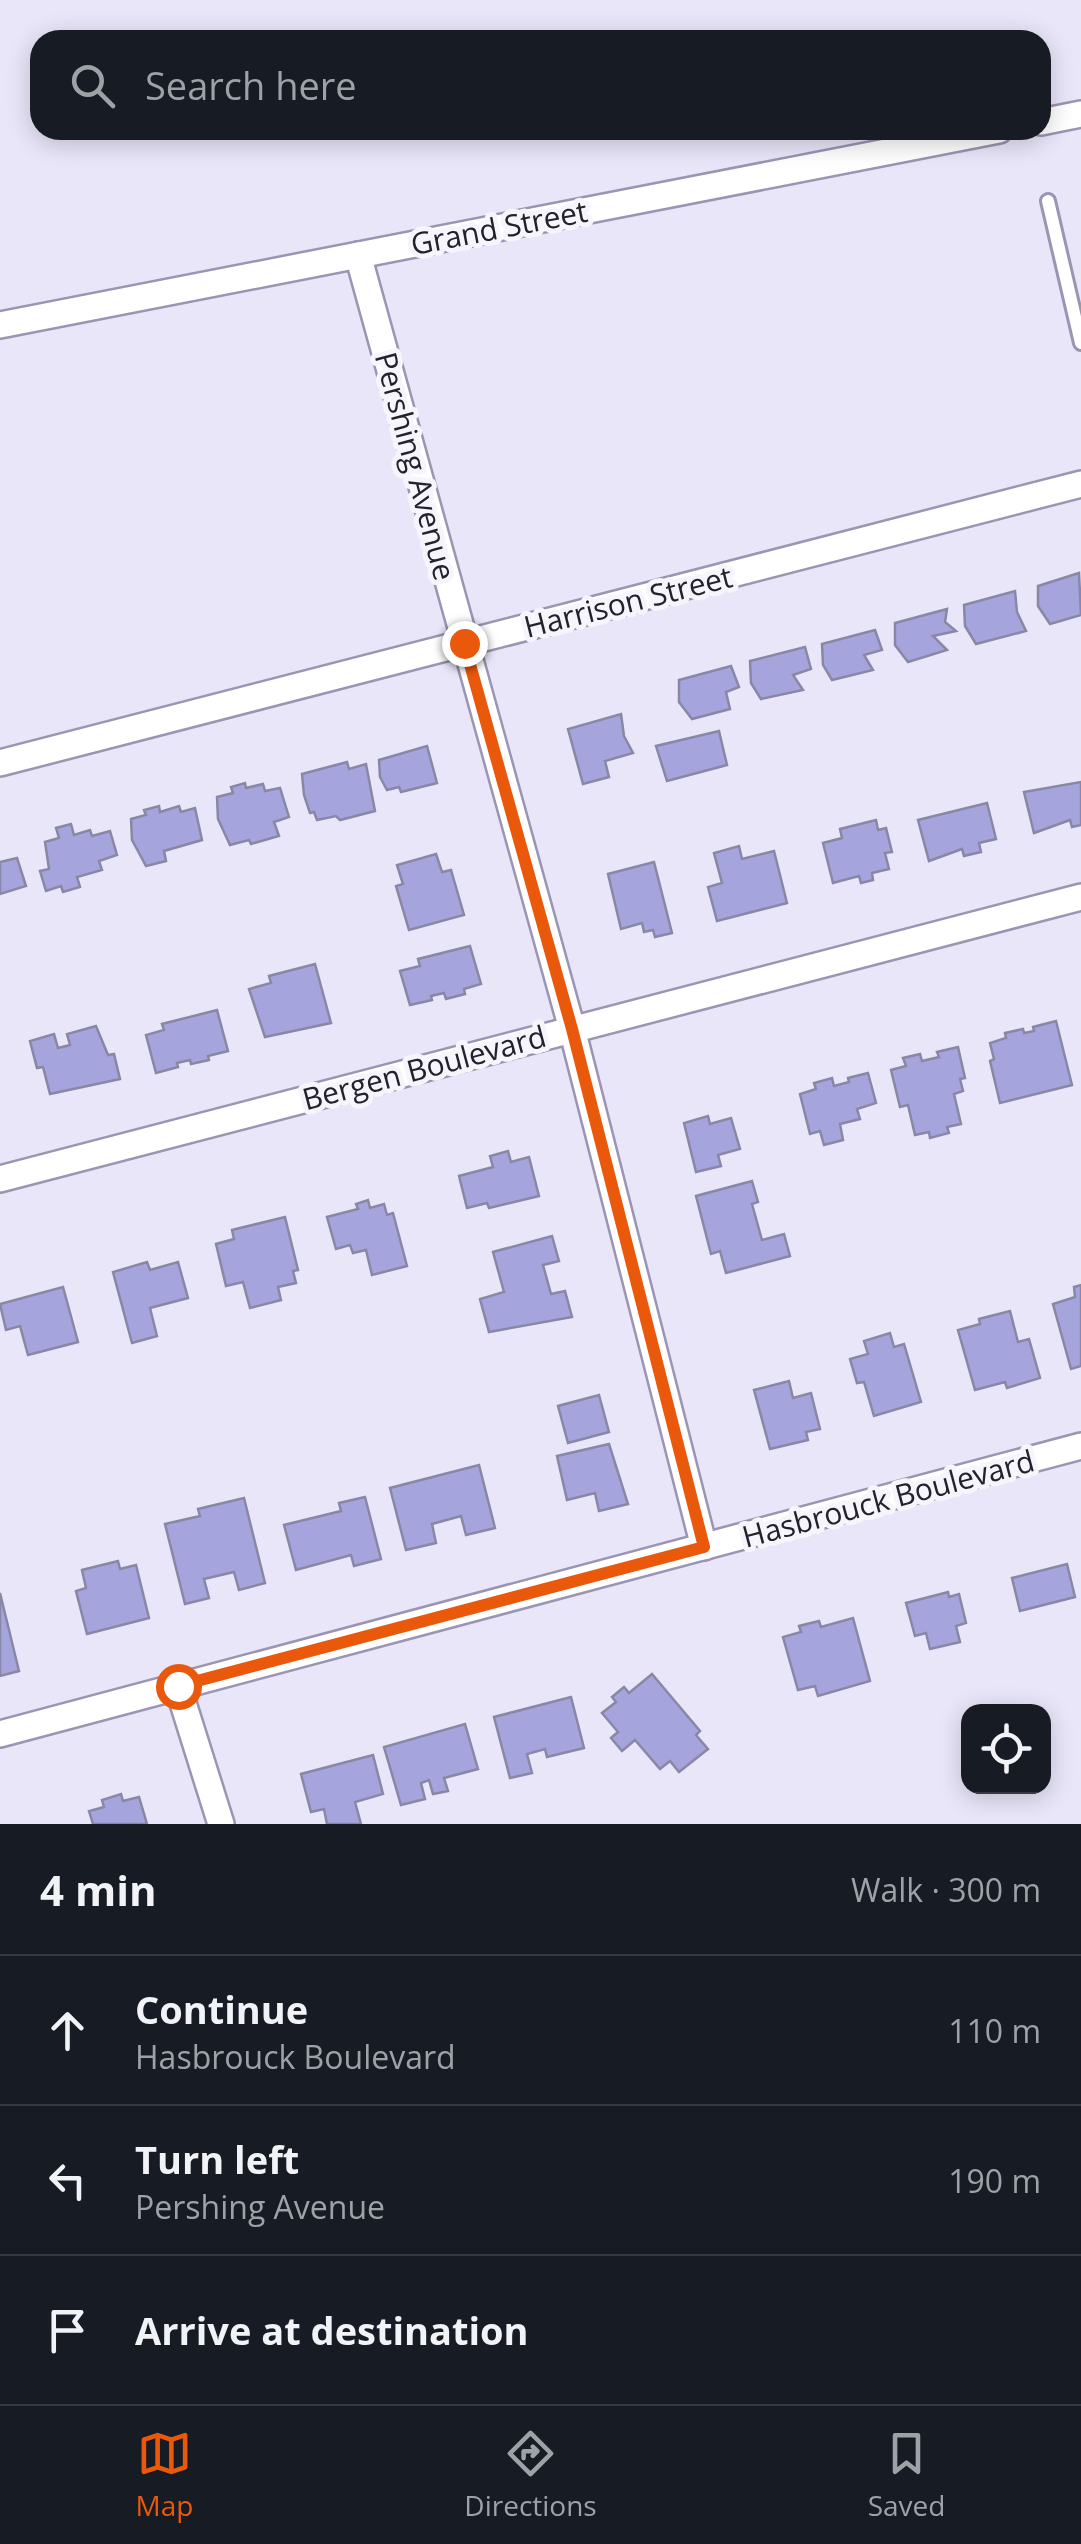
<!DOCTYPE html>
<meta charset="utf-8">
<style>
:root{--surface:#171b24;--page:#242831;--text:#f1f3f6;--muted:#9ea1a6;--line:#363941;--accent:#ea580c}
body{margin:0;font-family:"Open Sans",sans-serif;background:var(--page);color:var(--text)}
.controls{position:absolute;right:30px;bottom:30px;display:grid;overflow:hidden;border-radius:20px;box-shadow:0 5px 25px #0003}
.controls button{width:90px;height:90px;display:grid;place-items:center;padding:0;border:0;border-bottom:2px solid var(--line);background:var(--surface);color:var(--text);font:50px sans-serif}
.stop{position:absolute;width:30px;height:30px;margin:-22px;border:8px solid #ea580c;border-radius:50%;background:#fff}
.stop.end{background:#ea580c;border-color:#fff;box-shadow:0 2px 10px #0008}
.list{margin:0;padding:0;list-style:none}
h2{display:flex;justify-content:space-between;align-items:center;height:130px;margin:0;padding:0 40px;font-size:42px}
h2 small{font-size:32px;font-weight:400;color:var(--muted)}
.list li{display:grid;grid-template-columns:65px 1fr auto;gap:30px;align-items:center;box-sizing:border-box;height:150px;padding:0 40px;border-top:2px solid var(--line)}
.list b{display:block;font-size:38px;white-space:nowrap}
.list p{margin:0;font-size:32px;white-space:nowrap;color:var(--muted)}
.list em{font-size:32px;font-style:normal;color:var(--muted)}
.icon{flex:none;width:55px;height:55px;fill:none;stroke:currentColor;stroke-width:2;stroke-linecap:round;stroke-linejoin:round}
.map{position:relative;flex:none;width:1081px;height:1824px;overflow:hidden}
.search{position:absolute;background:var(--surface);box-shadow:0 5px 25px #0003;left:30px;right:30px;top:30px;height:110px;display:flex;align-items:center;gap:25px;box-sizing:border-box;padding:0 35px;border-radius:30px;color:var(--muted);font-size:38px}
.sheet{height:580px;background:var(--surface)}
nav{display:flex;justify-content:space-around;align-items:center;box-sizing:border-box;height:140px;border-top:2px solid var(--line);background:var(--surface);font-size:28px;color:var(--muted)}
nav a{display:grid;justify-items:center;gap:5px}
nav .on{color:var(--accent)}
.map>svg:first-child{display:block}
.building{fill:#a6a4dd;stroke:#8888a6;stroke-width:2.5}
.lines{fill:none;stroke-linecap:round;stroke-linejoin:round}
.lane-casing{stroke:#9b94b2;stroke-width:18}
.street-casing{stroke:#9b94b2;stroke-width:30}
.lane{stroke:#fff;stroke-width:12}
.street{stroke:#fff;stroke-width:25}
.route{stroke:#ea580c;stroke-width:12}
.labels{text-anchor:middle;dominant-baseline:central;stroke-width:10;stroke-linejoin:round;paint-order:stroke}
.street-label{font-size:30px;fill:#23212c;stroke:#f7f5fc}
</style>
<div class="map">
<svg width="1081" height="1824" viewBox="0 0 1081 1824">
<rect width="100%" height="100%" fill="#eae6fa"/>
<!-- building -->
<g class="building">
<path d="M1079 573 1081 615 1050 624 1038 606V586Z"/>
<path d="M1015 591 1017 612 1026 631 976 644 965 626 964 605Z"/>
<path d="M947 609 945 622 956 631 933 636 947 650 908 662 895 645V623Z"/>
<path d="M875 630 882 650 864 655 873 670 832 680 823 665 822 644Z"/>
<path d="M805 647 811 669 793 675 803 690 761 699 751 683 750 661Z"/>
<path d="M731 666 739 687 726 692 730 709 692 719 679 702V680Z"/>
<path d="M621 714 624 736 633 753 605 761 609 777 583 784 568 729Z"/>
<path d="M719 731 727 765 667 781 656 746Z"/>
<path d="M427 746 437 783 401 792 399 787 387 790 380 777 379 760Z"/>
<path d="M347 762 349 769 366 764 375 811 340 820 336 816 317 820 314 812 310 813 304 795 302 774Z"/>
<path d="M1081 782V825L1072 827 1070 820 1034 833 1024 792Z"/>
<path d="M245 783 246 788 263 784 265 791 280 788 289 817 274 822 279 836 251 844 249 840 230 845 218 819 217 797 233 793 231 787Z"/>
<path d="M987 803 996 839 979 843 981 852 964 856 962 849 929 861 918 820Z"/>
<path d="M159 806 160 812 179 806 181 812 195 808 202 840 164 851 166 861 146 866 132 840 131 819 146 815 144 810Z"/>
<path d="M876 820 878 830 886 828 892 852 885 853 889 869 872 873 873 880 861 883 859 876 833 883 823 843 842 838 840 829Z"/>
<path d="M71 824 74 835 90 830 92 836 110 831 117 855 99 861 102 870 77 877 80 887 63 892 61 886 46 891 40 871 49 869 45 842 59 838 56 828Z"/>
<path d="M739 846 742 859 774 851 787 903 717 921 708 887 722 883 714 853Z"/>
<path d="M436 854 442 872 451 870 464 915 409 930 396 886 403 884 397 865Z"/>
<path d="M17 858 26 886 0 894V862Z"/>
<path d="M654 862 672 933 655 937 653 930 644 932 642 923 621 929 608 874Z"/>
<path d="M470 946 481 984 464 989 465 994 446 999 444 993 431 996 432 1000 410 1005 400 971 420 966 418 959Z"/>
<path d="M315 964 331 1023 265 1037 249 989 271 983 269 976Z"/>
<path d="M217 1010 228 1051 208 1056 209 1060 191 1064 190 1060 177 1063 178 1067 156 1073 146 1035 164 1030 162 1024Z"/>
<path d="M1056 1021 1072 1085 1000 1103 990 1061 994 1059 990 1043 1006 1038 1005 1033 1023 1029 1024 1033 1034 1031 1033 1027Z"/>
<path d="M96 1026 108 1055 114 1054 120 1079 50 1094 43 1067 37 1068 30 1041 54 1034 58 1048 70 1045 67 1034Z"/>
<path d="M958 1047 965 1078 960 1079 963 1091 954 1094 961 1124 947 1127 949 1133 930 1138 929 1132 915 1135 908 1105 900 1107 891 1070 906 1066 903 1058 920 1054 922 1061 939 1057 937 1052Z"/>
<path d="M868 1073 876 1103 857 1109 860 1119 840 1124 843 1140 824 1145 820 1131 810 1134 800 1094 816 1089 814 1083 832 1078 834 1086 849 1082 848 1078Z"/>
<path d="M708 1116 710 1124 731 1118 740 1149 718 1155 721 1166 696 1172 684 1123Z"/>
<path d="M508 1151 511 1162 529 1157 539 1196 489 1208 487 1203 467 1208 459 1176 493 1167 490 1156Z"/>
<path d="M752 1181 758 1202 752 1204 762 1240 784 1234 790 1256 726 1273 720 1251 711 1254 696 1196Z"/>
<path d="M368 1200 370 1208 384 1204 387 1215 393 1213 407 1266 372 1275 366 1250 353 1253 350 1245 336 1249 327 1217 358 1209 356 1204Z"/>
<path d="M285 1217 298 1270 293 1271 296 1283 278 1287 281 1300 250 1308 243 1282 226 1286 216 1244 234 1239 232 1230Z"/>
<path d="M552 1236 559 1261 543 1265 551 1294 565 1291 572 1317 489 1332 480 1299 504 1292 493 1252Z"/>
<path d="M147 1262 150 1270 178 1262 188 1298 150 1308 157 1336 132 1343 113 1272Z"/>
<path d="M1081 1285V1366L1071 1369 1053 1304 1075 1297 1074 1287Z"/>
<path d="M63 1287 78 1342 28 1355 20 1326 6 1330 0 1304Z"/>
<path d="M1010 1311 1018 1342 1029 1339 1040 1378 1007 1388 1005 1382 975 1390 958 1330 980 1324 979 1319Z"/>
<path d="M890 1333 894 1347 904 1344 921 1402 874 1416 864 1382 857 1383 850 1359 868 1354 864 1341Z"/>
<path d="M789 1381 793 1398 811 1393 820 1429 806 1432 808 1440 770 1449 754 1390Z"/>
<path d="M599 1395 609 1432 568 1443 558 1406Z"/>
<path d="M609 1444 628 1504 599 1511 595 1493 567 1500 557 1456Z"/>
<path d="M479 1465 495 1528 466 1535 461 1516 432 1524 436 1543 406 1550 390 1488Z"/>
<path d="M365 1497 381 1559 354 1566 351 1555 296 1570 284 1525 341 1511 339 1503Z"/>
<path d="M244 1498 265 1583 239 1590 234 1572 204 1579 209 1598 185 1604 165 1524 200 1516 198 1509Z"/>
<path d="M118 1561 120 1569 136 1565 149 1618 87 1634 76 1591 86 1588 82 1570Z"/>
<path d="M1067 1564 1075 1597 1020 1611 1012 1578Z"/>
<path d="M948 1592 949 1597 959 1594 966 1623 956 1626 960 1642 930 1649 926 1633 915 1636 906 1603Z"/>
<path d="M0 1593 19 1671 0 1676Z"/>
<path d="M853 1618 870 1681 818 1696 815 1686 798 1690 783 1637 801 1632 799 1626 819 1621 821 1627Z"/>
<path d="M652 1674 700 1731 696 1735 708 1749 679 1772 670 1761 660 1769 635 1740 622 1751 611 1738 618 1732 602 1713 616 1702 612 1697 624 1687 629 1693Z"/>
<path d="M571 1697 584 1748 547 1757 545 1749 527 1754 532 1773 510 1778 494 1717Z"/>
<path d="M465 1724 478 1769 444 1778 448 1791 433 1794 429 1780 421 1783 425 1799 401 1805 384 1747Z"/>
<path d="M373 1755 383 1794 355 1802 361 1824H327L324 1809 311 1812 301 1774Z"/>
<path d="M121 1794 123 1801 139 1797 147 1824H93L89 1811 104 1807 102 1800Z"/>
</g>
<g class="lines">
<!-- lane casing -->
<g class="lane-casing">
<path id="lane" d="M1048 201 1081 343"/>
</g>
<!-- street casing -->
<g class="street-casing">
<g id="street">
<path d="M1041 122 1081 114"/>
<path d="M358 255 572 1029 704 1547"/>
<path d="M0 325 999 130"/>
<path d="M0 763 1081 484"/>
<path d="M0 1179 1081 897"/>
<path d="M178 1687 221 1824"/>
<path d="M0 1734 1081 1446"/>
</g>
</g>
<!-- lane -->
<use href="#lane" class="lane"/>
<!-- street -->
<use href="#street" class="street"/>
</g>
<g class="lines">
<!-- route -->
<path class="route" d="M178 1686 704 1547 572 1029 464 643"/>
</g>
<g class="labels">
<!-- street labels -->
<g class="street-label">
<text transform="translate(499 227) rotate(-11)">Grand Street</text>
<text transform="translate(416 466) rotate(75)">Pershing Avenue</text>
<text transform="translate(628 601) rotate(-14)">Harrison Street</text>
<text transform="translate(424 1067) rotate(-15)">Bergen Boulevard</text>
<text transform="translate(888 1498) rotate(-15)">Hasbrouck Boulevard</text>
</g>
</g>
</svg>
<div class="controls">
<button><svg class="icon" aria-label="locate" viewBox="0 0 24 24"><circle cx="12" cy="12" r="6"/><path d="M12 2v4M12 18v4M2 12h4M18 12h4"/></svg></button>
</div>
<div class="stop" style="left:178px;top:1686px"></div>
<div class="stop end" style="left:464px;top:643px"></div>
<div class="search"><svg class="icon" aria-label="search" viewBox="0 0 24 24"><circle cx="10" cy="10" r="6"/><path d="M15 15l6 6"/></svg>Search here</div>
</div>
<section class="sheet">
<h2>4 min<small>Walk · 300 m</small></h2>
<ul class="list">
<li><svg class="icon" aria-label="ahead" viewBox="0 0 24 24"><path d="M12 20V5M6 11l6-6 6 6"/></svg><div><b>Continue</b><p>Hasbrouck Boulevard</p></div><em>110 m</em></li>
<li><svg class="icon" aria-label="left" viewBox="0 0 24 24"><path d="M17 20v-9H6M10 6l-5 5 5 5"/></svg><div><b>Turn left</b><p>Pershing Avenue</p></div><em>190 m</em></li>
<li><svg class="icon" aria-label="arrive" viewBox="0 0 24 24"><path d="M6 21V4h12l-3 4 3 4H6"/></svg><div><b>Arrive at destination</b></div></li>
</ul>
</section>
<nav>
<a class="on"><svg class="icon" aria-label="map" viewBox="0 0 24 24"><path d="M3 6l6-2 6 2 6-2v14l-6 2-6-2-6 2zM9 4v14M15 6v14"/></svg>Map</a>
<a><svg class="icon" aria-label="directions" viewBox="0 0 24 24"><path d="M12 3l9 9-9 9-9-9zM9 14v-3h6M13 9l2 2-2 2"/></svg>Directions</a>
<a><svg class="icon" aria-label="saved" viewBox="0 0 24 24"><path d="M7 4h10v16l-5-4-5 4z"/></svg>Saved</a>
</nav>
